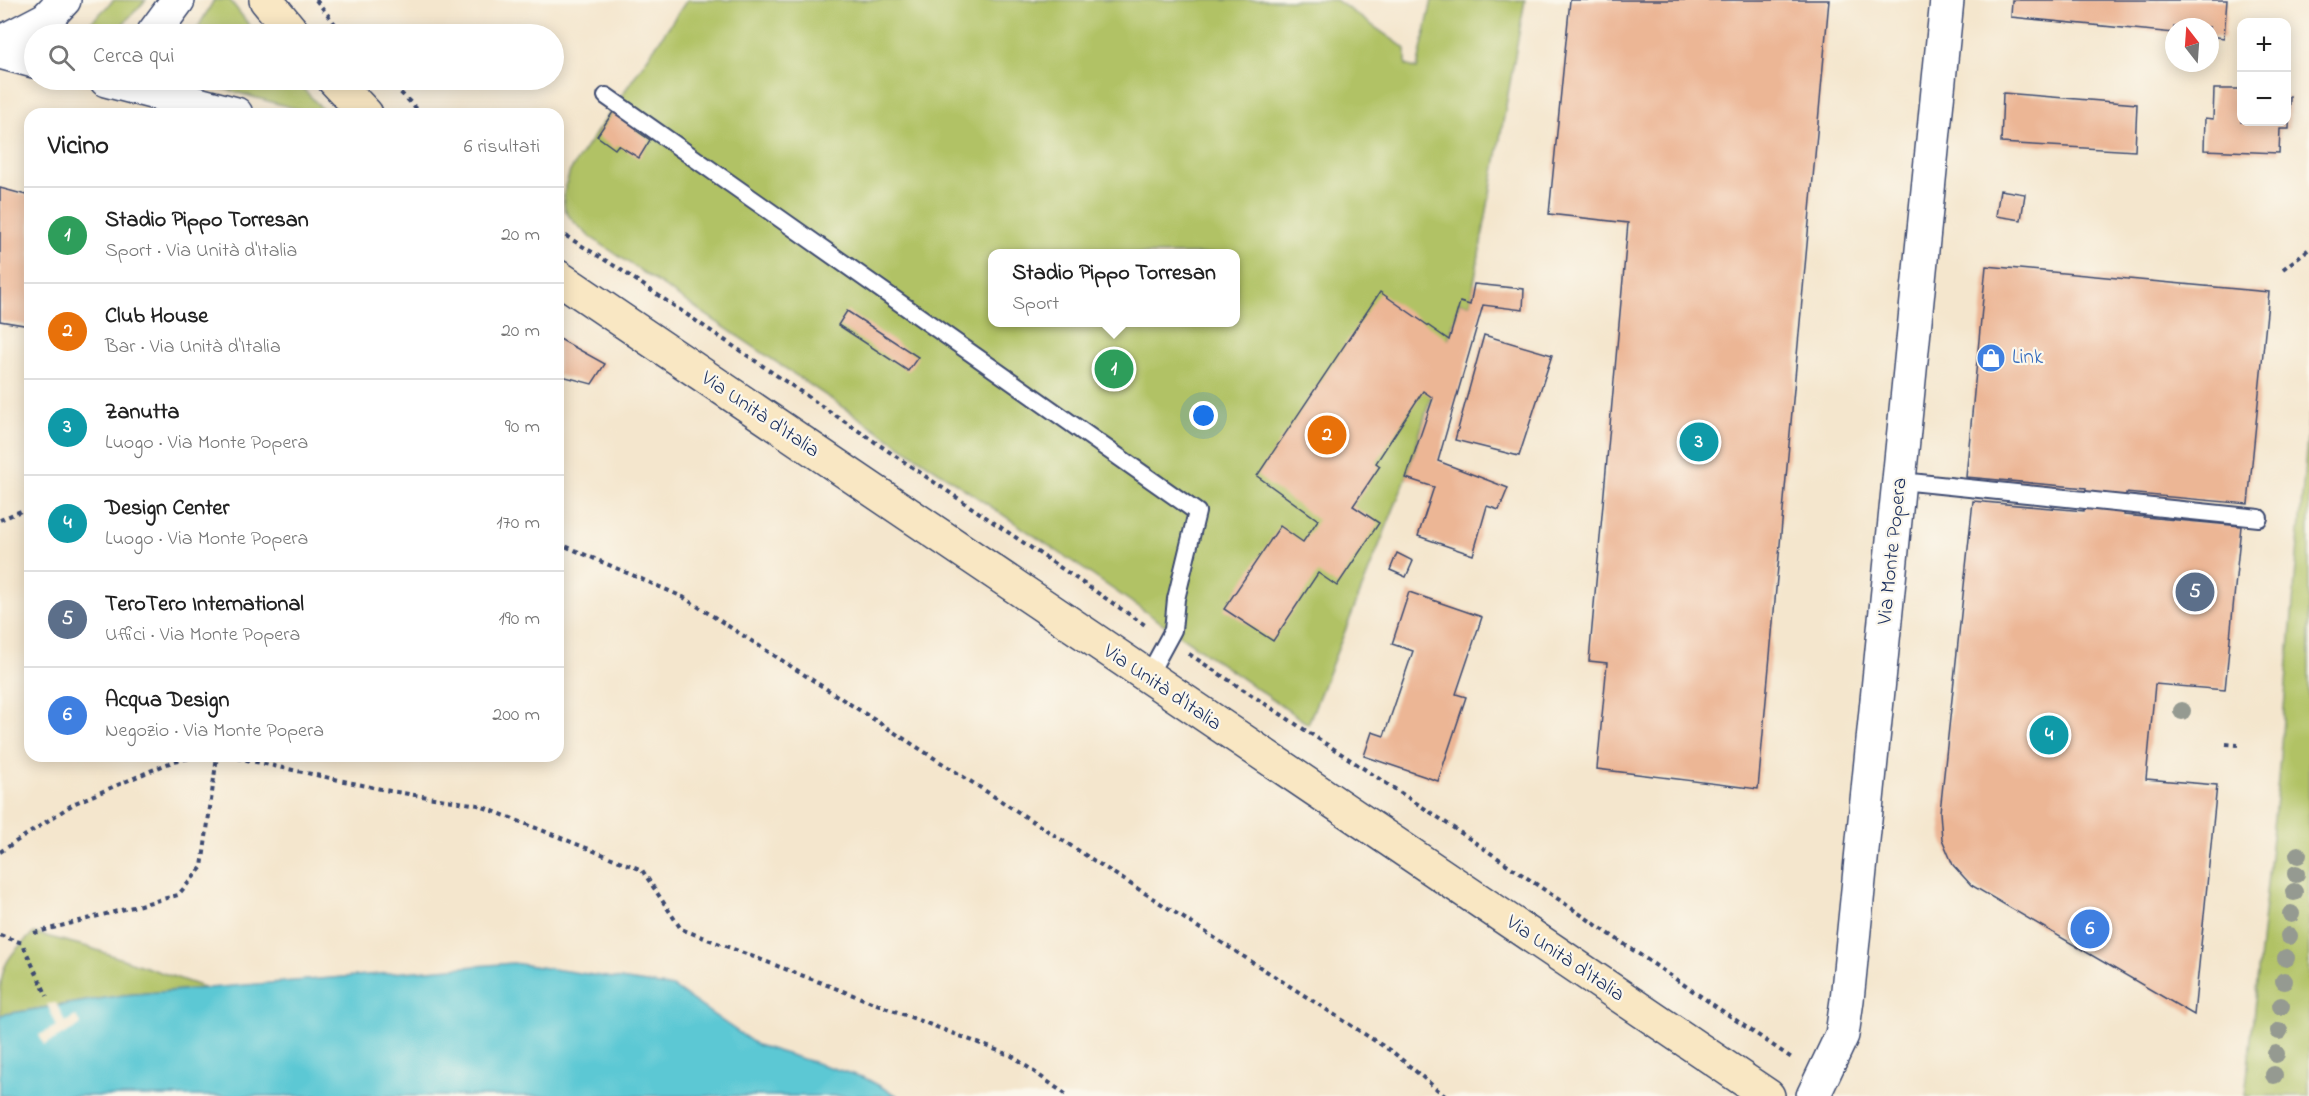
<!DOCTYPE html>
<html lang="it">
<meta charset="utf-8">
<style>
:root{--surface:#fff;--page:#f2f2f2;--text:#222;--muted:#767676;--line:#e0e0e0;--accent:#0f766e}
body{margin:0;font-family:"Indie Flower",sans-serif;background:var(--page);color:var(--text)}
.controls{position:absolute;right:18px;top:18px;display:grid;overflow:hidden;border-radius:12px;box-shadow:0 3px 15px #0003}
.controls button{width:54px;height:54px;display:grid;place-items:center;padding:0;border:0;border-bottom:2px solid var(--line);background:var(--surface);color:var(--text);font:30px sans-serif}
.compass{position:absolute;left:2165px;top:18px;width:54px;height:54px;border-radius:50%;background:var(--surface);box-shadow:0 3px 15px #0003;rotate:343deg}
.you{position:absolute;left:1204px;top:416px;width:21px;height:21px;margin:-15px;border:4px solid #fff;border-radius:50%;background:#1a73e8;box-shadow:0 0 0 9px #1a73e833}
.badge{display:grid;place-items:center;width:39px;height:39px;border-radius:50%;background:var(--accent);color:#fff;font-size:20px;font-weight:700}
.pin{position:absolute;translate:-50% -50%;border:3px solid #fff;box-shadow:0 2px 6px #0006}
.popup{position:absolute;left:988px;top:249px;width:252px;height:78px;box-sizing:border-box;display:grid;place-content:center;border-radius:12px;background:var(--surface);filter:drop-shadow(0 2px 4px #0005);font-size:20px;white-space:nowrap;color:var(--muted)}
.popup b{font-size:22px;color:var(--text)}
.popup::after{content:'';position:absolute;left:50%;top:100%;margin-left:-12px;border:12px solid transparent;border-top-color:var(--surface)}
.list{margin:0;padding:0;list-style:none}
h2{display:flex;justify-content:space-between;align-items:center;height:78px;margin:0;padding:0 24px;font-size:26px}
h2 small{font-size:20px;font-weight:400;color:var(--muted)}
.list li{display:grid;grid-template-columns:39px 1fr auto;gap:18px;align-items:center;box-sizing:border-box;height:96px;padding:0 24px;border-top:2px solid var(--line)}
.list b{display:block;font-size:22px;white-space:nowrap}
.list p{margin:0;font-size:20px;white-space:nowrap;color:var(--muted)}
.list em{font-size:20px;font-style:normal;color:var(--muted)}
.icon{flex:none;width:33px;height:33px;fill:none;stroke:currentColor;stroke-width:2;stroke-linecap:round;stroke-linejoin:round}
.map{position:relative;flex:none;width:2309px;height:1096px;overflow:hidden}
.search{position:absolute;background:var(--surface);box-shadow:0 3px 15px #0003;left:24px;top:24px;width:540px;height:66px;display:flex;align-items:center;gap:15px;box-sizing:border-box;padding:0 21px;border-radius:33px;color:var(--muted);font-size:22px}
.panel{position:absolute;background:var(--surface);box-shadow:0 3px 15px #0003;left:24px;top:108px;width:540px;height:654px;border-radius:18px}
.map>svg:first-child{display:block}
.green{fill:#b1c265;stroke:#667862;stroke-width:1.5;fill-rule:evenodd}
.water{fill:#5cc8d4;stroke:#3c7c99;stroke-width:1.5}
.pier{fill:#f4e6cd}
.building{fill:#ecb695}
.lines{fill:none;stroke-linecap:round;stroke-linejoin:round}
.service-casing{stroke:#3c4a6f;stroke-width:20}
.minor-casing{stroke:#3c4a6f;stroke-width:36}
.secondary-casing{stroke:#3c4a6f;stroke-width:36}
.path{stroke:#3c4a6f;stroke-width:4;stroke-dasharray:4.5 4.5;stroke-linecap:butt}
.service{stroke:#fff;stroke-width:16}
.minor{stroke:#fff;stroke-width:33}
.secondary{stroke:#f9e7c3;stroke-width:33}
.tree{fill:#959a91}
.labels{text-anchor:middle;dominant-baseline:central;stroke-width:4.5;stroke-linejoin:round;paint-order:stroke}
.shop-label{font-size:21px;fill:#366cbe;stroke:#fbf7ec;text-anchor:start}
.street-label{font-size:21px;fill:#1b2f5e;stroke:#fbf7ec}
</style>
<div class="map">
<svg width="2309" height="1096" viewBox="0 0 2309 1096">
<rect width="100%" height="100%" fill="#fbf7ec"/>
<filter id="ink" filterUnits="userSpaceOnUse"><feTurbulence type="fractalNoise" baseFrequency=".0167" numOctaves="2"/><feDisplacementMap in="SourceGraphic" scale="12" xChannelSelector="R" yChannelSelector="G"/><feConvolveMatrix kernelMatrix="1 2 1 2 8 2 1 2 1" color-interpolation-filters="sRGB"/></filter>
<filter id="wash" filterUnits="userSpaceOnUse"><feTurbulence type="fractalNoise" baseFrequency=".008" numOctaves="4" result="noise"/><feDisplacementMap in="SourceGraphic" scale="24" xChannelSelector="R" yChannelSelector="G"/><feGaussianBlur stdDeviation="1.35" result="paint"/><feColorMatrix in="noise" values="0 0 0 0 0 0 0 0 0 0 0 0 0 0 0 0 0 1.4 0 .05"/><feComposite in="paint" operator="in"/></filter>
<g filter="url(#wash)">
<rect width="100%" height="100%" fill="#f4e6cd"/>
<!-- green -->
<g class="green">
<path d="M114 0H146L113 34H79Z"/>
<path d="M214 0H230L256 34H194Z"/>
<path d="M687 0H1336L1406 49V65L1417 69 1432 0H1525L1470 305 1460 302 1406 478 1308 724 1082 568 589 236C560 210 559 208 570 171ZM992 254H1236V322H992Z"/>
<path d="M192 80H295L327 114H315Z"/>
<path d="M2309 415V1096H2245L2278 779Z"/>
<path d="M34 933 88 947 206 988 124 995 0 1015C0 973 0 960 34 933Z"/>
</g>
<!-- water -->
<path class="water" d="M513 963 673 987 757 1045 865 1078 898 1096H0V1015L124 995Z"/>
<!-- pier -->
<path class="pier" d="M56 1003 65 1022 76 1016 81 1025 44 1045 39 1035 57 1026 47 1004Z"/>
<g id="blocks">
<!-- building -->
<g class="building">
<path d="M1570 0H1829L1758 789 1597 769 1607 663 1589 661 1628 223 1549 214Z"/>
<path d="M2012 0H2227L2224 38 2210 36V27H2174V33L2011 17Z"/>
<path d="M2214 89H2241V122H2286V97H2290L2289 129H2280L2279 153 2204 150 2205 118 2213 119Z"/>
<path d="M2003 93 2137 104 2135 151 2001 143Z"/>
<path d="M615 109 640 127 637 131 650 140 639 158 618 145 615 149 597 136Z"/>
<path d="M0 188 30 196V326L0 321Z"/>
<path d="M2000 190 2025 194 2021 220 1996 216Z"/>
<path d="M1986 266 2269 292 2248 504 2126 493 2124 515 2241 526 2225 690 2155 684 2146 779 2217 785 2194 1015 1971 885 1953 865 1942 839 1940 812 1973 501 2084 511 2086 488 1966 477Z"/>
<path d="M1474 284 1524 289 1523 310 1483 305 1438 461 1508 488 1499 510 1487 506 1473 555 1418 536 1434 487 1406 478 1433 398 1423 391 1376 463 1380 466 1353 506 1379 523 1337 586 1318 573 1273 641 1224 609 1280 526 1303 542 1318 520 1257 476 1380 292 1449 340 1460 302 1470 305Z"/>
<path d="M847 311 918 357 908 371 838 325Z"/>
<path d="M1484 335 1552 355 1519 456 1455 440Z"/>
<path d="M558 338 605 364 592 384 558 375Z"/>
<path d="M1397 553 1413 561 1406 577 1390 570Z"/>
<path d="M1409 592 1482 617 1456 694 1466 697 1438 781 1364 756 1372 732 1384 736 1413 651 1392 644Z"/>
</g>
</g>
</g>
<g filter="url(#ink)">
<use href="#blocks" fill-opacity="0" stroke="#3c4a6f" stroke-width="1.5"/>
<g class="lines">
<!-- service casing -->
<g class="service-casing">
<g id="service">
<path d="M606 96 1197 512 1176 599 1173 630 1147 678"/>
<path d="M1901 481 2259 518"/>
</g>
</g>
<!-- minor casing -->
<g class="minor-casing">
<g id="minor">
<path d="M153 34 178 0"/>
<path d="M0 43 46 19 64 0"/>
<path d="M0 52 34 61"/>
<path d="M106 80 236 114"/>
<path d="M1813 1096 1842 1035 1847 1000 1947 0"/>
</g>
</g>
<!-- secondary casing -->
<g class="secondary-casing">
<g id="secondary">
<path d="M266 0 294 34"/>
<path d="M334 80 366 114"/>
<path d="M558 277 1768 1096"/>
</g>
</g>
<!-- path -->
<g class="path">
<path d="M316 0 343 34"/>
<path d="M388 80 422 114"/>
<path d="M558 231 621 270 1145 625"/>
<path d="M2283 269 2309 249"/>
<path d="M0 520 30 507"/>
<path d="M558 543 683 597 1394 1053 1445 1096"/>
<path d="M1189 654 1436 816 1793 1059"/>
<path d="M2226 744 2238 745"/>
<path d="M228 756 390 791 478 805 642 870 681 929 1012 1056 1068 1096"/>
<path d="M0 852 75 803 174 761 203 756"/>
<path d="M34 933 178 895 202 867 217 756"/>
<path d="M0 935 22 943 47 996"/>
</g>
<!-- service -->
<use href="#service" class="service"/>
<!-- minor -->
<use href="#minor" class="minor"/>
<!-- secondary -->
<use href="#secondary" class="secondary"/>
</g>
<!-- trees -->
<g class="tree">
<circle cx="2182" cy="711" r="9"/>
<circle cx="2298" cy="855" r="9"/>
<circle cx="2296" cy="874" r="9"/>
<circle cx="2294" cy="892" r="9"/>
<circle cx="2291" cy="914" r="9"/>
<circle cx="2289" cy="936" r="9"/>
<circle cx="2286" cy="958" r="9"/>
<circle cx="2284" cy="981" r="9"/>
<circle cx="2281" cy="1006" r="9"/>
<circle cx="2279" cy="1031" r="9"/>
<circle cx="2276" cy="1054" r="9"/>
<circle cx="2274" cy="1075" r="9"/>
</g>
</g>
<!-- icons -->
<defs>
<g id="shop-disc" transform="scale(1.5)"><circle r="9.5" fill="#3f7fe0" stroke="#fbf7ec"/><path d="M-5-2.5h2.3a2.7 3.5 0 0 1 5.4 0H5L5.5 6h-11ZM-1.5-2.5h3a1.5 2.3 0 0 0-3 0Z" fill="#fff"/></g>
</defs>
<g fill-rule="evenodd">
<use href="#shop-disc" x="1991" y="358"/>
</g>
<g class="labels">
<!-- shop labels -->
<g class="shop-label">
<text x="2012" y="358">Link</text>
</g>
<!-- street labels -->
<g class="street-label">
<text transform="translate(760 415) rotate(34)">Via Unità d'Italia</text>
<text transform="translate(1893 551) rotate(-84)">Via Monte Popera</text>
<text transform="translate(1162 688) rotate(34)">Via Unità d'Italia</text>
<text transform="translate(1565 959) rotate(34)">Via Unità d'Italia</text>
</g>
</g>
</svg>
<div class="controls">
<button>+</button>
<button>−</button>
</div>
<svg class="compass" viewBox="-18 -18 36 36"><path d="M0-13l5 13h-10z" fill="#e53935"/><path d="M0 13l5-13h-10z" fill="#767676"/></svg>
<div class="you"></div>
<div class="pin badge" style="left:1114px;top:369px;background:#2e9e5b">1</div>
<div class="popup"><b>Stadio Pippo Torresan</b>Sport</div>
<div class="pin badge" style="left:1327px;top:435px;background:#e8710a">2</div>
<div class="pin badge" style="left:1699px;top:442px;background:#0f9aa8">3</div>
<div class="pin badge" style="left:2049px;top:735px;background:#0f9aa8">4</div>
<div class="pin badge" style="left:2195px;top:592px;background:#5c6f8a">5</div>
<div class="pin badge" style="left:2090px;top:929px;background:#3f7fe0">6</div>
<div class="search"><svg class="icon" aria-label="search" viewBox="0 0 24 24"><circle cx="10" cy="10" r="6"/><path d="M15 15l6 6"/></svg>Cerca qui</div>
<section class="panel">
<h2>Vicino<small>6 risultati</small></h2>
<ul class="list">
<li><span class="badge" style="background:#2e9e5b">1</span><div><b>Stadio Pippo Torresan</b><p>Sport · Via Unità d'Italia</p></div><em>20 m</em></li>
<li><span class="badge" style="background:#e8710a">2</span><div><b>Club House</b><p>Bar · Via Unità d'Italia</p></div><em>20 m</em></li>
<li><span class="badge" style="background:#0f9aa8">3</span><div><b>Zanutta</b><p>Luogo · Via Monte Popera</p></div><em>90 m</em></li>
<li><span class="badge" style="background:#0f9aa8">4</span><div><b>Design Center</b><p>Luogo · Via Monte Popera</p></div><em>170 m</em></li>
<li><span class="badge" style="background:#5c6f8a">5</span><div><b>TeroTero International</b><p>Uffici · Via Monte Popera</p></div><em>190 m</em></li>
<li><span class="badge" style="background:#3f7fe0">6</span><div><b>Acqua Design</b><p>Negozio · Via Monte Popera</p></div><em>200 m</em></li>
</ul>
</section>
</div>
